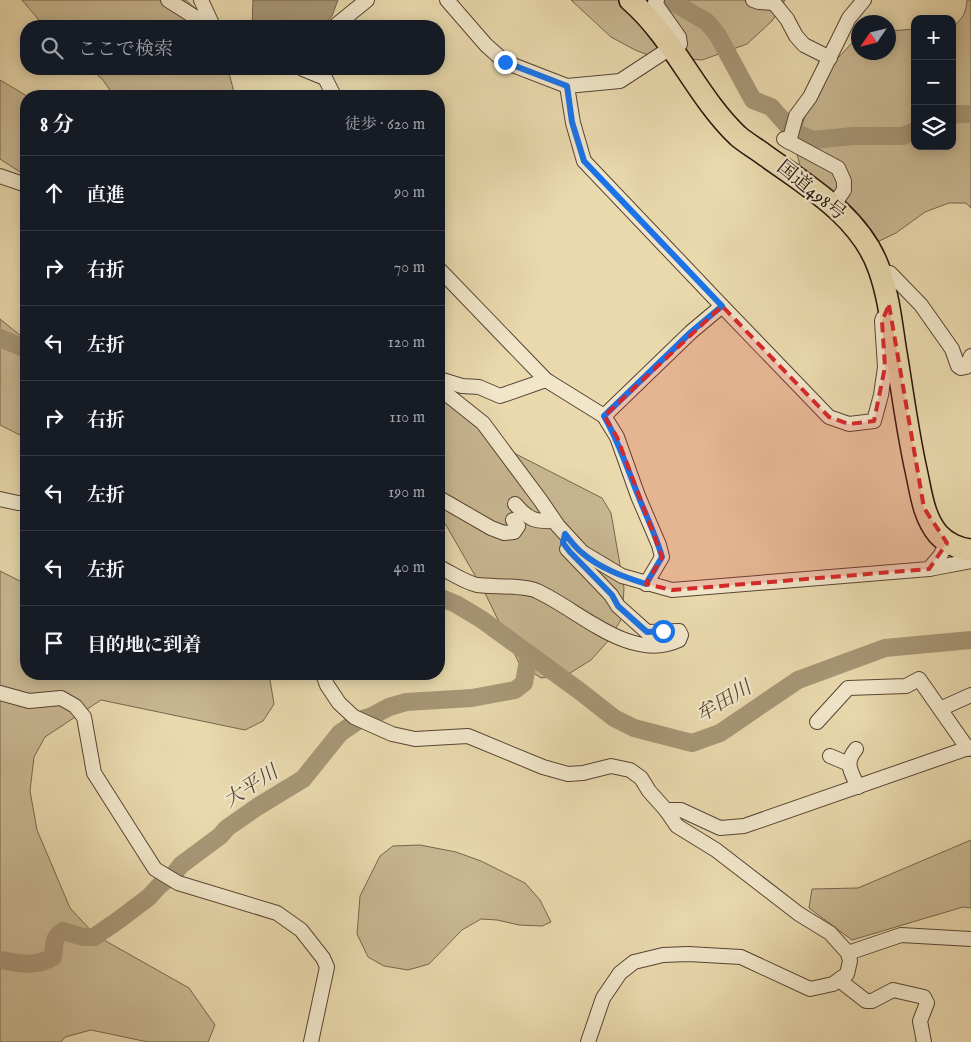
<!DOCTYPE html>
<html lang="ja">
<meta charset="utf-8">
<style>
:root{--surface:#171b24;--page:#20242c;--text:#f1f3f6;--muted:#9ea1a6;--line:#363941}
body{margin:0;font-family:"IM FELL English","Noto Serif JP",serif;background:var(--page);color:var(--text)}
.controls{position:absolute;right:15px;top:15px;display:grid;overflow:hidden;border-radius:10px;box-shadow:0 2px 12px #0003}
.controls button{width:45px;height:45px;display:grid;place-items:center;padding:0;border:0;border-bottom:1px solid var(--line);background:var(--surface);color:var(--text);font:25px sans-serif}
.compass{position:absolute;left:851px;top:15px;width:45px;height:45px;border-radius:50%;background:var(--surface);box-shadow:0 2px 12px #0003;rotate:235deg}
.stop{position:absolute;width:15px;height:15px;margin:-11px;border:4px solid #1a73e8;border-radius:50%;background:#fff}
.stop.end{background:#1a73e8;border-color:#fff;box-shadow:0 1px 5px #0008}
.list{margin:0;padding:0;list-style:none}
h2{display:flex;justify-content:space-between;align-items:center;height:65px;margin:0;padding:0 20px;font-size:21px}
h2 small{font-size:16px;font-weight:400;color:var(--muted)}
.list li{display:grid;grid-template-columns:32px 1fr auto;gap:15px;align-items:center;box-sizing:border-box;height:75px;padding:0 20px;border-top:1px solid var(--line)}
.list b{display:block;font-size:19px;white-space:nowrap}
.list em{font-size:16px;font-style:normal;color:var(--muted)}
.icon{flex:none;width:28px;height:28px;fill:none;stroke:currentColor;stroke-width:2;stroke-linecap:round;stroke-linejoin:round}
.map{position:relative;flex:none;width:971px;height:1042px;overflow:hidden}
.search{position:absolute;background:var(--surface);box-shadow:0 2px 12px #0003;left:20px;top:20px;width:425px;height:55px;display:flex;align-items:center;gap:12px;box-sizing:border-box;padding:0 18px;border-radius:20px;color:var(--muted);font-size:19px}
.panel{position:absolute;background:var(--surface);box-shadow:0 2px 12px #0003;left:20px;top:90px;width:425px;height:590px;border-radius:20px}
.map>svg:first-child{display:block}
.green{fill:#c8b791;stroke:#77654e}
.water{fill:#a79676;stroke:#73624b}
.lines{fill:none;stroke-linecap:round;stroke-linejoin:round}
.river{stroke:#a79676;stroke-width:18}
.minor-casing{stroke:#574433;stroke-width:16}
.highway-casing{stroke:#26130a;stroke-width:24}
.minor{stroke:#f1e6ca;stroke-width:14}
.highway{stroke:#e9d9ad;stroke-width:21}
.route{stroke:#1a73e8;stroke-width:6}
.marked{fill:#d62828;fill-opacity:0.2;stroke:#d62828;stroke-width:4;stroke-dasharray:10 6;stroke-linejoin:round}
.labels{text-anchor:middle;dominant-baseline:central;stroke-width:4.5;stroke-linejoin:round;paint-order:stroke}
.street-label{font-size:19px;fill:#26130a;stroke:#f1e6ca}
.water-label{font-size:20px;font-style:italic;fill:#5a4735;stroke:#f1e6ca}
</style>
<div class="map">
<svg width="971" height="1042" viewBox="0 0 971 1042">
<rect width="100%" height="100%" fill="#e9d9ad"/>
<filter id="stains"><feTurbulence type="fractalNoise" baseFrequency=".004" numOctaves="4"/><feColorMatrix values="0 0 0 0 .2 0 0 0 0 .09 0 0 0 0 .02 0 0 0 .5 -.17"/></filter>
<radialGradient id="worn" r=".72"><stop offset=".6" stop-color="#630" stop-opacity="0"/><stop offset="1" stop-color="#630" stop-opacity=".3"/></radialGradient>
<!-- green -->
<g class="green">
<path d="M22 0H186L214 26H44Z"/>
<path d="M571 0H785L772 21 747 44 702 60 651 56 635 50 611 37Z"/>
<path d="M967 0H971V208L966 203H949L925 212 896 233 873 244 801 169 795 147 805 116 821 84 836 60 852 43 858 41V52H888L889 31 915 29V146H952V27C963 19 966 13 967 0Z"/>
<path d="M91 69H228L235 96H114L103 80Z"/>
<path d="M0 80 27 96 26 176 0 159Z"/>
<path d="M0 319 26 340V438L0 425Z"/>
<path d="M439 387 504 448 602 498 611 513 624 588 622 618 608 641 591 660 570 673 541 678 519 663 484 591 439 513Z"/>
<path d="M0 571 26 584V674H266L270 680 274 704 263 721 245 730 101 700 45 737 34 757 30 791 37 830 70 908 95 935 189 988 215 1025 208 1042H148L91 1030 65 1037 61 1042H0Z"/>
<path d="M971 840V908L963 907 852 940 809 908 812 889 858 888Z"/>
<path d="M420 845 456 852 481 861 525 883 540 900 551 922 542 926 519 925 497 920 481 919 462 930 429 964 408 970 384 966 368 957 357 934 360 896 380 856 393 846Z"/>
</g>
<!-- water -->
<path class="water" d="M253 0H338L332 16 323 26H252Z"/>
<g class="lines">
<!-- river -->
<g class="river">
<path d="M669 0 707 22 717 34 753 100 771 107 788 126 797 133 813 140 853 136H903L915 131"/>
<path d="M952 116 957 114H971"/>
<path d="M0 338 26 349"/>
<path d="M439 597 456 604 481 619 581 692 614 718 634 728 692 743 720 733 798 680 885 648 971 640"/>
<path d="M0 960C21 963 33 968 53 957 55 944 52 938 63 931L83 937H94L120 919 149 897 159 886 173 875 181 865 220 836 227 828 257 807 303 779 340 733 359 720 372 716 389 707 406 702 472 698 515 690 524 683 529 654"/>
</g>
<!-- minor casing -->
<g class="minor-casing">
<g id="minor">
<path d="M168 0 209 26"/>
<path d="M201 0 213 26"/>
<path d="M447 0 486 45 505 62 567 86 620 81 672 47"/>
<path d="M657 0 655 3 679 37 680 44 675 52"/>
<path d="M753 0 759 2 774 3"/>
<path d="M774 0V3L787 19 796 36 804 45 830 58"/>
<path d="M335 26 367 0"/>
<path d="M303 69 325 78 334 96"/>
<path d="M567 86 573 123 584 161 722 306"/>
<path d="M784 139 838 168 844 181V190L833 206"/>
<path d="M789 142 796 116 810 97 849 18 864 0"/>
<path d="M0 176 26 185"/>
<path d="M439 269 546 380 604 416 617 437 638 496 659 545 662 557 646 584"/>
<path d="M880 271 890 273 921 305 952 349 958 366 961 368 966 367 971 356"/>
<path d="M439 379 462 386 479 387 500 396 546 380"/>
<path d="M439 388 483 423 541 501 558 526 582 552 622 576 672 590 929 569 940 556 947 543"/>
<path d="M604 416 691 332 722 306 829 417 849 424 874 421 881 395 885 367 882 321 883 318"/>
<path d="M439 498 491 528 504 533 514 532 518 526 513 520"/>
<path d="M0 499 18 503H26"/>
<path d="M515 504C528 519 534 522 554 521"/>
<path d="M439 567C450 572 464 582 477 585 492 587 525 585 537 591 579 610 630 663 679 640L681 635 679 631 647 632 618 606 611 595 567 549"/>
<path d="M929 569 971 561"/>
<path d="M323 674 327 685 339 703 354 717 392 734 415 739 468 736 543 767 568 774 583 773 611 766 630 770 641 778 649 791 666 810 677 826 716 850 799 914 830 933 848 953 850 961 847 974 833 984 810 989 741 957 688 954 663 955 634 962 620 973 603 998 588 1042"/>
<path d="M0 693 29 701 61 698 75 706 84 717 94 773 155 869 178 883 277 913 301 930 323 958 327 967 311 1042"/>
<path d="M940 709 971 695"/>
<path d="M817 722 848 688 906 686 919 679 968 749"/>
<path d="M856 749C844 764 851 771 858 787"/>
<path d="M830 756 849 764"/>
<path d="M666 810H681L720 828 744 826 971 747"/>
<path d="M848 953 901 935 971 939"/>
<path d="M839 980 866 1001H872L893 990 924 997 927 1003 920 1021 924 1042"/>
</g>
</g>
<!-- highway casing -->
<g class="highway-casing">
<path id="highway" d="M630 0C674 38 696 96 738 136 746 143 757 149 766 156 808 186 861 217 879 269 888 294 891 320 895 347 902 388 907 429 916 470 921 492 923 516 938 534 946 543 959 549 971 550"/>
</g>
<!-- minor -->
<use href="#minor" class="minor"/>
<!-- highway -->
<use href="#highway" class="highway"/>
</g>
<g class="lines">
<!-- route -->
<path class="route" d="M505 62 567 86 572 122 584 161 722 306 691 332 604 416C619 442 627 468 638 495 646 516 656 535 662 557L646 584C624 577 599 568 581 552 575 547 570 540 565 534L563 543 570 552 612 595 618 606 647 632 663 631"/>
</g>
<!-- marked area -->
<path class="marked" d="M889 305 924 508 947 543 929 569 672 590 646 584 662 557 617 437 604 416 722 306 829 417 849 424 874 421 885 367 882 321Z"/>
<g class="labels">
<!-- street labels -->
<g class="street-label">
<text transform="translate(811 191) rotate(39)">国道498号</text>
</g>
<!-- water labels -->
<g class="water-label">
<text transform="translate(724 702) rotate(-31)">牟田川</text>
<text transform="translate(251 787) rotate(-33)">大平川</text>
</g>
</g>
<rect width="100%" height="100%" filter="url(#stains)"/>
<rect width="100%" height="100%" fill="url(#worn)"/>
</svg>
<div class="controls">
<button>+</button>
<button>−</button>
<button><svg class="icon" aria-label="layers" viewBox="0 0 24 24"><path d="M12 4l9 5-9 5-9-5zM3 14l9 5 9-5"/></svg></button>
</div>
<svg class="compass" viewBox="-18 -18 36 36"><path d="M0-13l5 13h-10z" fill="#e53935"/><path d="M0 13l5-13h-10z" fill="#9ea1a6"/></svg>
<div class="stop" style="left:663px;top:631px"></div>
<div class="stop end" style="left:505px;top:62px"></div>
<div class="search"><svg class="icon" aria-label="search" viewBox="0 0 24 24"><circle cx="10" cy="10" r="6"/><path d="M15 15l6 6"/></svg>ここで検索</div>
<section class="panel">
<h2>8 分<small>徒歩 · 620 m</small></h2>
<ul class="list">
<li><svg class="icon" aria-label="ahead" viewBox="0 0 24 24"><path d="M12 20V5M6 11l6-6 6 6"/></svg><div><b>直進</b></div><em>90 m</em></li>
<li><svg class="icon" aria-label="right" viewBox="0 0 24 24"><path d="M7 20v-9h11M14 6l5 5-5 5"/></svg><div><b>右折</b></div><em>70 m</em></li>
<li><svg class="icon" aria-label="left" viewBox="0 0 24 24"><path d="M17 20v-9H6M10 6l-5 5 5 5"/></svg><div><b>左折</b></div><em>120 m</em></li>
<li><svg class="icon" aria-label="right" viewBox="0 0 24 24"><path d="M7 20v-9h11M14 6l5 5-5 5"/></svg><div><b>右折</b></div><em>110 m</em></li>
<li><svg class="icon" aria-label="left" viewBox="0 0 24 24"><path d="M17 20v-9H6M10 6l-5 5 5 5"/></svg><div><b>左折</b></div><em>190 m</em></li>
<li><svg class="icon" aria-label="left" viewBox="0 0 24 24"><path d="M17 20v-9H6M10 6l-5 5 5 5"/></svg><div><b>左折</b></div><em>40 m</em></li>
<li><svg class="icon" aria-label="arrive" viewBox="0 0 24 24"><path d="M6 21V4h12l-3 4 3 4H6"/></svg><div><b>目的地に到着</b></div></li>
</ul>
</section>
</div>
